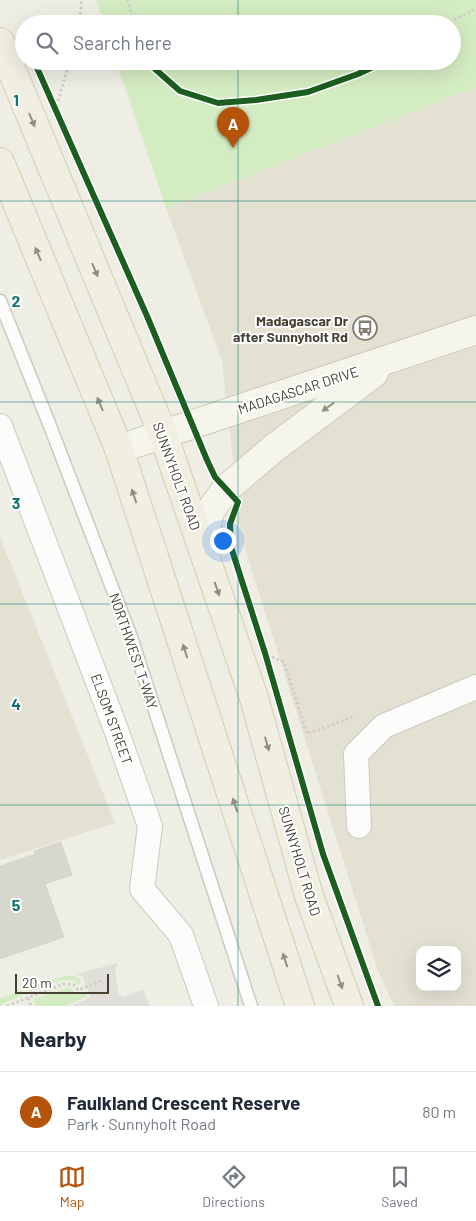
<!DOCTYPE html>
<meta charset="utf-8">
<style>
:root{--surface:#fff;--page:#f6f6f7;--text:#1f2937;--muted:#747a83;--line:#e0e1e3;--accent:#b45309}
body{margin:0;font-family:Barlow,sans-serif;background:var(--page);color:var(--text)}
.controls{position:absolute;right:15px;bottom:15px;display:grid;overflow:hidden;border-radius:10px;box-shadow:0 5px 20px #0002}
.controls button{width:45px;height:45px;display:grid;place-items:center;padding:0;border:0;border-bottom:1px solid var(--line);background:var(--surface);color:var(--text);font:25px sans-serif}
.scale{position:absolute;left:15px;bottom:12px;width:94px;box-sizing:border-box;padding-left:5px;border:2px solid #444032;border-top:0;font-size:14px;line-height:18px;white-space:nowrap;color:#444032;-webkit-text-stroke:4px #fff;paint-order:stroke}
.you{position:absolute;left:222px;top:540px;width:18px;height:18px;margin:-12px;border:4px solid #fff;border-radius:50%;background:#1a73e8;box-shadow:0 0 0 8px #1a73e833}
.badge{display:grid;place-items:center;width:32px;height:32px;border-radius:50%;background:var(--accent);color:#fff;font-size:16px;font-weight:700}
.pin{position:absolute;translate:-50% -41px;filter:drop-shadow(0 1px 2px #0008)}
.pin::after{content:'';position:absolute;top:26px;width:18px;height:15px;background:inherit;clip-path:polygon(0 0,100% 0,50% 100%)}
.list{margin:0;padding:0;list-style:none}
h2{display:flex;justify-content:space-between;align-items:center;height:65px;margin:0;padding:0 20px;font-size:21px}
h2 small{font-size:16px;font-weight:400;color:var(--muted)}
.list li{display:grid;grid-template-columns:32px 1fr auto;gap:15px;align-items:center;box-sizing:border-box;height:80px;padding:0 20px;border-top:1px solid var(--line)}
.list b{display:block;font-size:19px;white-space:nowrap}
.list p{margin:0;font-size:16px;white-space:nowrap;color:var(--muted)}
.list em{font-size:16px;font-style:normal;color:var(--muted)}
.icon{flex:none;width:28px;height:28px;fill:none;stroke:currentColor;stroke-width:2;stroke-linecap:round;stroke-linejoin:round}
.map{position:relative;flex:none;width:476px;height:1006px;overflow:hidden}
.search{position:absolute;background:var(--surface);box-shadow:0 5px 20px #0002;left:15px;right:15px;top:15px;height:55px;display:flex;align-items:center;gap:12px;box-sizing:border-box;padding:0 18px;border-radius:28px;color:var(--muted);font-size:19px}
.sheet{height:145px;background:var(--surface)}
nav{display:flex;justify-content:space-around;align-items:center;box-sizing:border-box;height:70px;border-top:1px solid var(--line);background:var(--surface);font-size:14px;color:var(--muted)}
nav a{display:grid;justify-items:center;gap:2px}
nav .on{color:var(--accent)}
.map>svg:first-child{display:block}
.residential{fill:#e3e1d2;fill-rule:evenodd}
.green{fill:#d4ecc2}
.parking{fill:#e0dfd9}
.building{fill:#d7d7ce;stroke:#d6d5cb}
.lines{fill:none;stroke-linecap:round;stroke-linejoin:round}
.lane-casing{stroke:#cacac1;stroke-width:15}
.street-casing{stroke:#cacac1;stroke-width:26}
.secondary-casing{stroke:#ceccbb;stroke-width:30}
.primary-casing{stroke:#d2cfb1;stroke-width:30}
.path{stroke:#d0cec8;stroke-width:3;stroke-dasharray:2.5 2.5;stroke-linecap:butt}
.lane{stroke:#fcfcfb;stroke-width:12}
.street{stroke:#fcfcfb;stroke-width:24}
.secondary{stroke:#f6f5ec;stroke-width:28}
.primary{stroke:#f0efe2;stroke-width:28}
.cycleway-casing{stroke:#fff;stroke-width:9}
.cycleway{stroke:#1b5e20;stroke-width:6}
.oneway{fill:#918f81}
.oneway2{fill:#949186}
.grid{fill:none;stroke:#0f766e;stroke-width:1;stroke-opacity:0.55}
.labels{text-anchor:middle;dominant-baseline:central;stroke-width:4;stroke-linejoin:round;paint-order:stroke}
.poi-label{font-size:14px;font-weight:bold;fill:#444032;stroke:#fff;text-anchor:end}
.street-label{font-size:14px;fill:#444032;stroke:#fff}
.grid-label{font-size:16px;text-anchor:middle;font-weight:bold;fill:#0f766e;stroke:#fff;stroke-width:4;stroke-linejoin:round;paint-order:stroke}
</style>
<div class="map">
<svg width="476" height="1006" viewBox="0 0 476 1006">
<rect width="100%" height="100%" fill="#eeeee5"/>
<!-- residential -->
<g class="residential">
<path d="M476 87V1006H394L378 971 241 536 222 361 166 208ZM420 950H457V987H420Z"/>
<path d="M0 537 115 823 0 860Z"/>
</g>
<!-- green -->
<g class="green">
<path d="M96 0H476V87L166 208 116 61H452V24H104Z"/>
<path d="M65 976H73L81 979 79 985C68 972 43 987 30 993L28 988Z"/>
<path d="M67 988 72 989 75 995 82 993 88 996 66 1006H35L33 999Z"/>
<path d="M21 991 23 995 6 1002 0 1006V998Z"/>
</g>
<!-- parking -->
<path class="parking" d="M118 963 115 969 119 995 124 997 143 989 150 1006H71L90 997 83 977 76 974Z"/>
<!-- building -->
<path class="building" d="M61 842 72 875 45 884 64 937 0 959V866L35 854 34 851Z"/>
<g class="lines">
<!-- lane casing -->
<g class="lane-casing">
<path id="lane" d="M0 301 50 426 131 637 251 1006"/>
</g>
<!-- street casing -->
<g class="street-casing">
<g id="street">
<path d="M0 426 114 724 150 826 142 889 181 935 206 1006"/>
<path d="M359 826 356 754 384 726 476 687"/>
</g>
</g>
<!-- secondary casing -->
<g class="secondary-casing">
<g id="secondary">
<path d="M119 449 476 330"/>
<path d="M201 543 211 510 226 489 274 448 374 373"/>
</g>
</g>
<!-- primary casing -->
<g class="primary-casing">
<g id="primary">
<path d="M0 42 163 434 254 698 309 896 349 1006"/>
<path d="M0 162 119 449 300 1006"/>
</g>
</g>
<!-- path -->
<g class="path">
<path d="M127 0 135 24"/>
<path d="M79 24 82 0"/>
<path d="M445 24 476 9"/>
<path d="M150 61 155 69 180 91 218 103 256 100 308 92 358 74 386 61"/>
<path d="M58 101 70 61"/>
<path d="M272 657 284 662 307 734 352 717"/>
<path d="M28 998 31 1006"/>
<path d="M7 1006 63 984 74 985 78 990 101 981"/>
</g>
<!-- lane -->
<use href="#lane" class="lane"/>
<!-- street -->
<use href="#street" class="street"/>
<!-- secondary -->
<use href="#secondary" class="secondary"/>
<!-- primary -->
<use href="#primary" class="primary"/>
<!-- cycleway casing -->
<g class="cycleway-casing">
<g id="cycleway">
<path d="M34 61 147 316 207 460 215 477 238 502 230 524 231 547 265 653 323 854 378 1006"/>
<path d="M150 61 155 69 180 91 218 103 256 100 308 92 358 74 386 61"/>
</g>
</g>
<!-- cycleway -->
<use href="#cycleway" class="cycleway"/>
</g>
<!-- one-way arrows -->
<defs><path id="oneway-solid" d="M-6-.8H1V-3.2L6.5 0L1 3.2V.8H-6Z" transform="scale(1.25)"/></defs>
<g class="oneway">
<use href="#oneway-solid" transform="translate(32 120) rotate(67)"/>
<use href="#oneway-solid" transform="translate(38 254) rotate(-113)"/>
<use href="#oneway-solid" transform="translate(95 270) rotate(67)"/>
<use href="#oneway-solid" transform="translate(100 404) rotate(-113)"/>
<use href="#oneway-solid" transform="translate(134 496) rotate(-108)"/>
<use href="#oneway-solid" transform="translate(217 589) rotate(71)"/>
<use href="#oneway-solid" transform="translate(185 651) rotate(-108)"/>
<use href="#oneway-solid" transform="translate(267 744) rotate(74)"/>
<use href="#oneway-solid" transform="translate(235 805) rotate(-108)"/>
<use href="#oneway-solid" transform="translate(285 960) rotate(-108)"/>
<use href="#oneway-solid" transform="translate(340 982) rotate(70)"/>
</g>
<use class="oneway2" href="#oneway-solid" transform="translate(328 407) rotate(144)"/>
<!-- grid -->
<path class="grid" d="M238 0V24M238 61V1006M0 201H476M0 402H476M0 604H476M0 805H476"/>
<!-- icons -->
<defs>
<g id="bus-ring" transform="scale(1.25)"><circle r="9.5" fill="#fff" stroke="#807d71" stroke-width="1.5"/><path d="M-5-6H5V4H4V6H2V4H-2V6H-4V4H-5ZM-3.5-4V0h7V-4ZM-3.5 1.2v1.5H-2V1.2ZM2 1.2v1.5H3.5V1.2Z" fill="#807d71"/></g>
</defs>
<g fill-rule="evenodd">
<use href="#bus-ring" x="365" y="328"/>
</g>
<g class="labels">
<!-- poi labels -->
<g class="poi-label">
<text x="348" y="320">Madagascar Dr<tspan x="348" dy="16">after Sunnyholt Rd</tspan></text>
</g>
<!-- street labels -->
<g class="street-label">
<text transform="translate(298 390) rotate(-18)">MADAGASCAR DRIVE</text>
<text transform="translate(177 476) rotate(70)">SUNNYHOLT ROAD</text>
<text transform="translate(134 651) rotate(71)">NORTHWEST T-WAY</text>
<text transform="translate(112 719) rotate(70)">ELSOM STREET</text>
<text transform="translate(300 861) rotate(73)">SUNNYHOLT ROAD</text>
</g>
</g>
<g class="grid-label">
<text x="16" y="106">1</text>
<text x="16" y="307">2</text>
<text x="16" y="509">3</text>
<text x="16" y="710">4</text>
<text x="16" y="911">5</text>
</g>
</svg>
<div class="controls">
<button><svg class="icon" aria-label="layers" viewBox="0 0 24 24"><path d="M12 4l9 5-9 5-9-5zM3 14l9 5 9-5"/></svg></button>
</div>
<div class="scale">20 m</div>
<div class="you"></div>
<div class="pin badge" style="left:233px;top:148px">A</div>
<div class="search"><svg class="icon" aria-label="search" viewBox="0 0 24 24"><circle cx="10" cy="10" r="6"/><path d="M15 15l6 6"/></svg>Search here</div>
</div>
<section class="sheet">
<h2>Nearby<small></small></h2>
<ul class="list">
<li><span class="badge">A</span><div><b>Faulkland Crescent Reserve</b><p>Park · Sunnyholt Road</p></div><em>80 m</em></li>
</ul>
</section>
<nav>
<a class="on"><svg class="icon" aria-label="map" viewBox="0 0 24 24"><path d="M3 6l6-2 6 2 6-2v14l-6 2-6-2-6 2zM9 4v14M15 6v14"/></svg>Map</a>
<a><svg class="icon" aria-label="directions" viewBox="0 0 24 24"><path d="M12 3l9 9-9 9-9-9zM9 14v-3h6M13 9l2 2-2 2"/></svg>Directions</a>
<a><svg class="icon" aria-label="saved" viewBox="0 0 24 24"><path d="M7 4h10v16l-5-4-5 4z"/></svg>Saved</a>
</nav>
